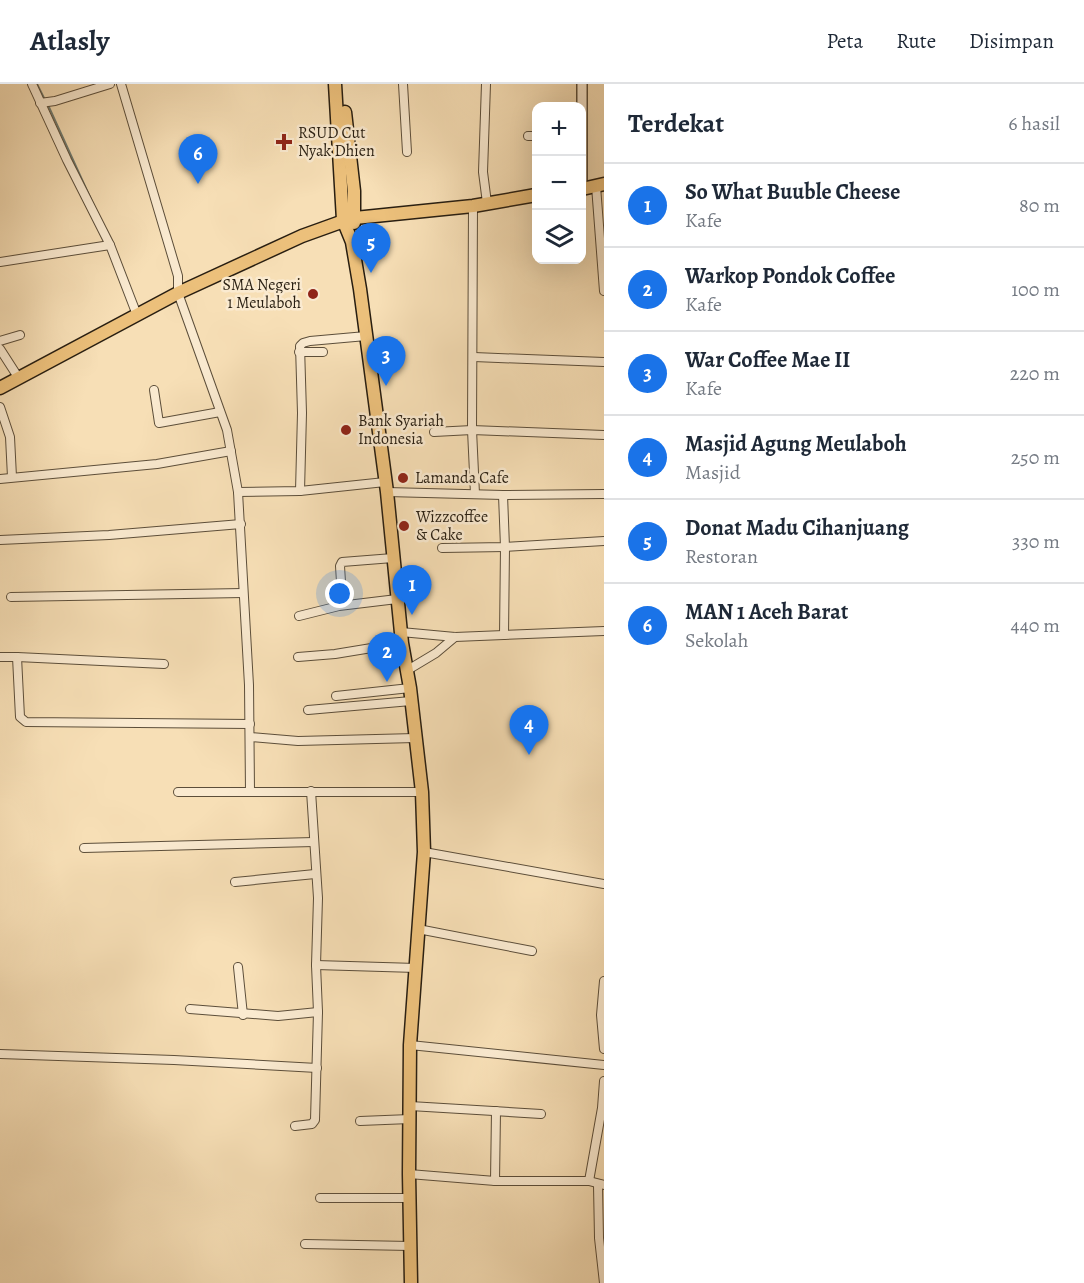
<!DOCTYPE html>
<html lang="id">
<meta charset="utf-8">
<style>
:root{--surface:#fff;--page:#f6f6f7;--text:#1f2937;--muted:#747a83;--line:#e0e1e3;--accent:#1a73e8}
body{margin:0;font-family:Alegreya,serif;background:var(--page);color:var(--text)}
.controls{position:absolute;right:18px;top:18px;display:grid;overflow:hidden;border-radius:12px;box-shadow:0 6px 24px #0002}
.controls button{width:54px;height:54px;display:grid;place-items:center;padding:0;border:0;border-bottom:2px solid var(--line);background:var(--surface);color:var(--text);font:30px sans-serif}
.you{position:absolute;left:340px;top:510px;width:21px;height:21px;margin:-15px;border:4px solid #fff;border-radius:50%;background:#1a73e8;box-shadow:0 0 0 9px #1a73e833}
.badge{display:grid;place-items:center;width:39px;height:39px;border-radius:50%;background:var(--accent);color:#fff;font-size:20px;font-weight:700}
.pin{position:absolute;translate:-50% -50px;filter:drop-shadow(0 2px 3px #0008)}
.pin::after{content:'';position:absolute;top:32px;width:21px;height:18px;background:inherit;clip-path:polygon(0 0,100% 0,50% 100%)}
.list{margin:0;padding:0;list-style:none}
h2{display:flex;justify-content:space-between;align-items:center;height:78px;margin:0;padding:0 24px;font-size:26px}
h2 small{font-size:20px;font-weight:400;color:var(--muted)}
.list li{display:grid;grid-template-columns:39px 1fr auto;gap:18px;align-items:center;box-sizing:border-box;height:84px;padding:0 24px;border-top:2px solid var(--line)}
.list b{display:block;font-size:22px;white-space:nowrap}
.list p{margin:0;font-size:20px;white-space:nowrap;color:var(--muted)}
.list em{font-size:20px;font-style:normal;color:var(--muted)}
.icon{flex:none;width:33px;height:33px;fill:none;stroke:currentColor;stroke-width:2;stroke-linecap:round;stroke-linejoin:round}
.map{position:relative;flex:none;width:604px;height:1199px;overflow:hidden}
header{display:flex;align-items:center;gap:36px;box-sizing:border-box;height:84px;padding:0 30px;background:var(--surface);border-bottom:2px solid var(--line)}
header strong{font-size:28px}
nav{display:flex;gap:33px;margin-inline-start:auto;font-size:21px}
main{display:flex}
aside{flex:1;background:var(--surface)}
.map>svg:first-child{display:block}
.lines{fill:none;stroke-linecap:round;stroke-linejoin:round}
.stream{stroke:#6f7c73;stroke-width:2}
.minor-casing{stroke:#5c4e3a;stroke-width:10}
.tertiary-casing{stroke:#5c4e3a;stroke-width:12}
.primary-casing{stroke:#281e11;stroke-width:15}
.trunk-casing{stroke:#281e11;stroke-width:15}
.minor{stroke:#faead0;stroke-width:8}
.tertiary{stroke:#faead0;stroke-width:9}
.primary{stroke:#ecc07b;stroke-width:12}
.trunk{stroke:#ecc07b;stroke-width:12}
.poi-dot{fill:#8f2418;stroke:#faead0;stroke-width:2}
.labels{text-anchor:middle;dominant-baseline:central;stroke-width:5;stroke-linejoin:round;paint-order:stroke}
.poi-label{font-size:16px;fill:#281e11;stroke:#faead0;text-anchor:start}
</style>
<header>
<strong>Atlasly</strong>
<nav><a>Peta</a><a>Rute</a><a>Disimpan</a></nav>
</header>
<main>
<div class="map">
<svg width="604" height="1199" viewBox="0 0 604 1199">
<rect width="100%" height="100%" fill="#f7dfb6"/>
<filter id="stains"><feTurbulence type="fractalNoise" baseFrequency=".00333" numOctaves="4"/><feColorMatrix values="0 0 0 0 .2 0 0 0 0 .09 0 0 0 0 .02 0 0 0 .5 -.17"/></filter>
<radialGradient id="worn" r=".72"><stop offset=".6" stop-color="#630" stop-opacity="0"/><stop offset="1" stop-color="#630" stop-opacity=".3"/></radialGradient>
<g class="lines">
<!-- stream -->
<g class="stream">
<path d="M37 0 45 16"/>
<path d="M48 21 94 122"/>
</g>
<!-- minor casing -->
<g class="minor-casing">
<g id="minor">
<path d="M32 0 67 76 110 161 137 231"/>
<path d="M121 0 178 192V209L227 346 238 408 249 601 250 707"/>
<path d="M403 0 407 68"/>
<path d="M486 0 483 88 487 119"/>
<path d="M40 19 55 17 110 0"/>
<path d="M528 52H536"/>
<path d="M596 102 604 207"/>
<path d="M473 122 472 346 475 410"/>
<path d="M0 178 110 161"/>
<path d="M0 257 20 251"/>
<path d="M0 265 18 293"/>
<path d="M299 268H323"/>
<path d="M474 273 604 278"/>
<path d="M154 306 159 339 220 328"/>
<path d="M0 323 10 353 12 393"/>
<path d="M434 348 472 346 604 351"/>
<path d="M0 395 157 380 231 367"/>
<path d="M300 407 302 329 300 262 303 259 310 257 366 252"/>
<path d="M238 408 300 407 385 398"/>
<path d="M387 408 503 411 604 410"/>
<path d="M503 411 505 463 504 551"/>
<path d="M0 456 109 451 241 440"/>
<path d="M442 464 505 463 604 457"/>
<path d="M341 498 340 482 342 478 393 474"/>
<path d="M11 513 243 509"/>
<path d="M299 532 339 522 397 515"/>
<path d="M401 548 455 553 604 547"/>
<path d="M0 573H17L20 633 26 638 250 640"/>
<path d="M17 573 164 580"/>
<path d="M298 573 335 570 402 559"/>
<path d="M406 587 436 569 455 553"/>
<path d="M336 612 410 604"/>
<path d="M308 626 411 617"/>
<path d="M250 653 298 657 415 654"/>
<path d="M178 708H422"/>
<path d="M84 764 314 758"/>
<path d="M424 768 604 800"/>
<path d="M235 798 315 790"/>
<path d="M418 845 532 867"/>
<path d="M316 881 416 884"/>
<path d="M238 883 243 931"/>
<path d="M604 897 601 931 604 965"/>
<path d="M190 925 278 932 318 928"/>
<path d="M410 961 604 981"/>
<path d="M0 970 174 976 317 984"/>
<path d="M410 1022 541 1030"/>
<path d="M360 1037 410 1035"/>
<path d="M295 1042 312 1040 315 1036 318 928 316 881 318 814 311 707"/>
<path d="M409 1090 495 1097H589L604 1101"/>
<path d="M495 1097 496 1027"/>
<path d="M589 1097 602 1024 604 997"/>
<path d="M598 1101 599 1154 604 1199"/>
<path d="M320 1114H410"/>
<path d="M305 1160 410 1162"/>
</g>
</g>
<!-- tertiary casing -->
<g class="tertiary-casing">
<path id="tertiary" d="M582 105V0"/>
</g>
<!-- primary casing -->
<g class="primary-casing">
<path id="primary" d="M0 304 178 209 302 152 352 134"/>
</g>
<!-- trunk casing -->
<g class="trunk-casing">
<g id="trunk">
<path d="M335 0 343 136 352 158 360 205 387 408 402 559 410 604 422 708 424 768 410 961 409 1090 411 1199"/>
<path d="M345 28 354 107V139"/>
<path d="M582 105 604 100"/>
<path d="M355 134 473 122 536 111"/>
</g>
</g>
<!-- minor -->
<use href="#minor" class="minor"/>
<!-- tertiary -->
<use href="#tertiary" class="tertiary"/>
<!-- primary -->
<use href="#primary" class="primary"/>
<!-- trunk -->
<use href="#trunk" class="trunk"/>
</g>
<!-- markers -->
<g class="poi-dot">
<path d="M281 49h6v6h6v6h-6v6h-6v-6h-6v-6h6z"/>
<circle cx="313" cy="210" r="6"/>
<circle cx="346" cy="346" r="6"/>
<circle cx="403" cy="394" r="6"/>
<circle cx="404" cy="442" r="6"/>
</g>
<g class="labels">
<!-- poi labels -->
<g class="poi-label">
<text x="298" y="49">RSUD Cut<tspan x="298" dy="18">Nyak Dhien</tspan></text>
<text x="301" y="201" text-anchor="end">SMA Negeri<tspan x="301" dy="18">1 Meulaboh</tspan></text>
<text x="358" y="337">Bank Syariah<tspan x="358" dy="18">Indonesia</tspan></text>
<text x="415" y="394">Lamanda Cafe</text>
<text x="416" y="433">Wizzcoffee<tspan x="416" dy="18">&amp; Cake</tspan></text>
</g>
</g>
<rect width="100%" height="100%" filter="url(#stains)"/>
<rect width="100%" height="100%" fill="url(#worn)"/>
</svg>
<div class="controls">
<button>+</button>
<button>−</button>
<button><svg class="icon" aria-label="layers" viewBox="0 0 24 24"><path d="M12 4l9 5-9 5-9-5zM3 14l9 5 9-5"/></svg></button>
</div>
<div class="you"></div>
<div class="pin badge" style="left:412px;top:531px">1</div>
<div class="pin badge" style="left:387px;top:598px">2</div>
<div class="pin badge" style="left:386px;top:302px">3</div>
<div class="pin badge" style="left:529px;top:671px">4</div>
<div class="pin badge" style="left:371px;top:189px">5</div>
<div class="pin badge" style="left:198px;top:100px">6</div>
</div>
<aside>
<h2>Terdekat<small>6 hasil</small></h2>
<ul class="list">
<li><span class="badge">1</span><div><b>So What Buuble Cheese</b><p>Kafe</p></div><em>80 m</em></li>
<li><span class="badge">2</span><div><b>Warkop Pondok Coffee</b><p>Kafe</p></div><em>100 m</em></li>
<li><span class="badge">3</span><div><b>War Coffee Mae II</b><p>Kafe</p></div><em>220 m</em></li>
<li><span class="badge">4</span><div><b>Masjid Agung Meulaboh</b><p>Masjid</p></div><em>250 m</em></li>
<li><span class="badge">5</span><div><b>Donat Madu Cihanjuang</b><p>Restoran</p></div><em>330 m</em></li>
<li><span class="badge">6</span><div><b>MAN 1 Aceh Barat</b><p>Sekolah</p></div><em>440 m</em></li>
</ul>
</aside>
</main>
